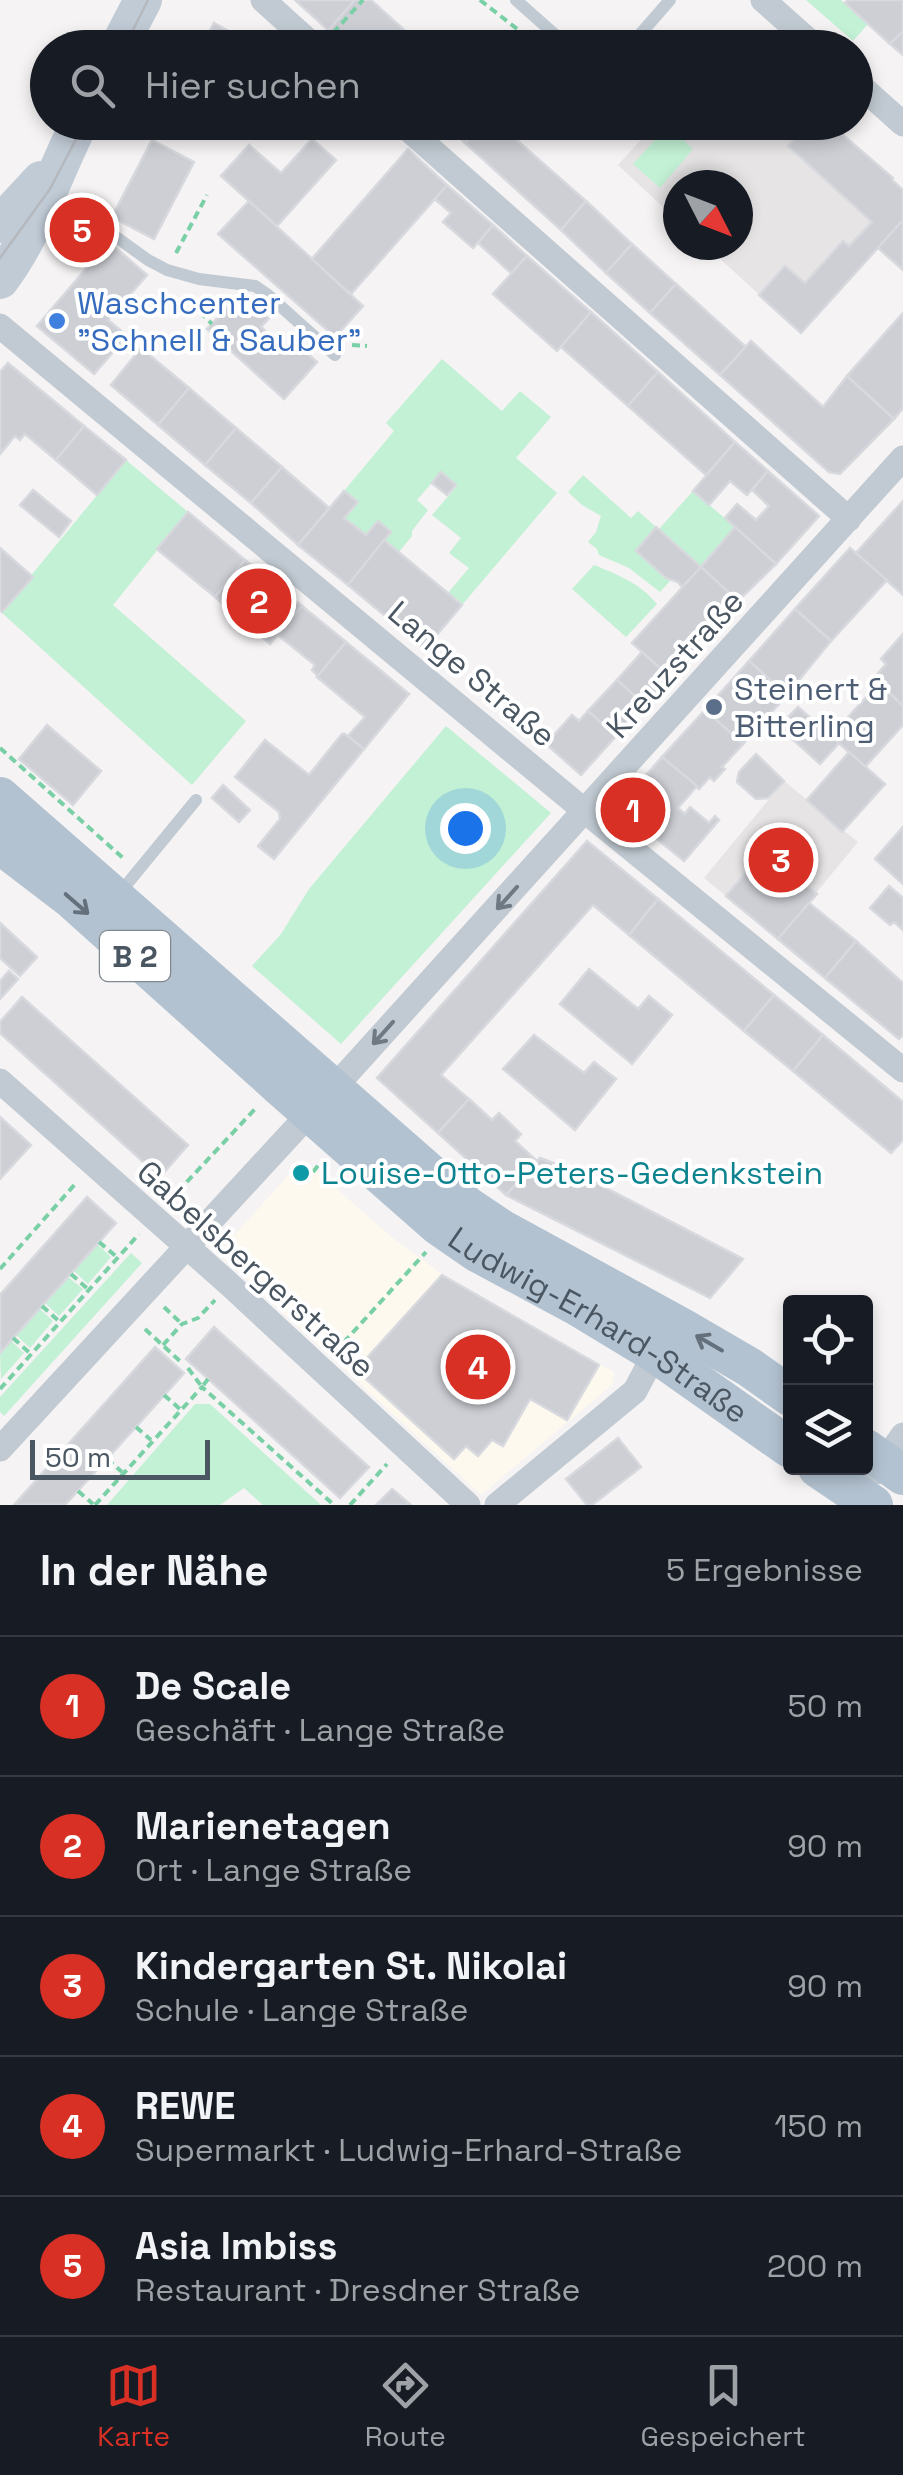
<!DOCTYPE html>
<html lang="de">
<meta charset="utf-8">
<style>
:root{--surface:#171b24;--page:#242831;--text:#f1f3f6;--muted:#9ea1a6;--line:#363941;--accent:#d93025}
body{margin:0;font-family:"Space Grotesk",sans-serif;background:var(--page);color:var(--text)}
.controls{position:absolute;right:30px;bottom:30px;display:grid;overflow:hidden;border-radius:10px;box-shadow:0 5px 15px #0003}
.controls button{width:90px;height:90px;display:grid;place-items:center;padding:0;border:0;border-bottom:2px solid var(--line);background:var(--surface);color:var(--text);font:50px sans-serif}
.compass{position:absolute;left:663px;top:170px;width:90px;height:90px;border-radius:50%;background:var(--surface);box-shadow:0 5px 15px #0003;rotate:132deg}
.scale{position:absolute;left:30px;bottom:25px;width:180px;box-sizing:border-box;padding-left:10px;border:5px solid #4a5661;border-top:0;font-size:28px;line-height:35px;white-space:nowrap;color:#4a5661;-webkit-text-stroke:8px #fff;paint-order:stroke}
.you{position:absolute;left:465px;top:828px;width:35px;height:35px;margin:-25px;border:8px solid #fff;border-radius:50%;background:#1a73e8;box-shadow:0 0 0 15px #1a73e833}
.badge{display:grid;place-items:center;width:65px;height:65px;border-radius:50%;background:var(--accent);color:#fff;font-size:32px;font-weight:700}
.pin{position:absolute;translate:-50% -50%;border:5px solid #fff;box-shadow:0 2px 10px #0006}
.list{margin:0;padding:0;list-style:none}
h2{display:flex;justify-content:space-between;align-items:center;height:130px;margin:0;padding:0 40px;font-size:42px}
h2 small{font-size:32px;font-weight:400;color:var(--muted)}
.list li{display:grid;grid-template-columns:65px 1fr auto;gap:30px;align-items:center;box-sizing:border-box;height:140px;padding:0 40px;border-top:2px solid var(--line)}
.list b{display:block;font-size:38px;white-space:nowrap}
.list p{margin:0;font-size:32px;white-space:nowrap;color:var(--muted)}
.list em{font-size:32px;font-style:normal;color:var(--muted)}
.icon{flex:none;width:55px;height:55px;fill:none;stroke:currentColor;stroke-width:2;stroke-linecap:round;stroke-linejoin:round}
.map{position:relative;flex:none;width:903px;height:1505px;overflow:hidden}
.search{position:absolute;background:var(--surface);box-shadow:0 5px 15px #0003;left:30px;right:30px;top:30px;height:110px;display:flex;align-items:center;gap:25px;box-sizing:border-box;padding:0 35px;border-radius:55px;color:var(--muted);font-size:38px}
.sheet{height:830px;background:var(--surface)}
nav{display:flex;justify-content:space-around;align-items:center;box-sizing:border-box;height:140px;border-top:2px solid var(--line);background:var(--surface);font-size:28px;color:var(--muted)}
nav a{display:grid;justify-items:center;gap:5px}
nav .on{color:var(--accent)}
.map>svg:first-child{display:block}
.commercial{fill:#fdf9ef}
.education{fill:#e6e4e5}
.green{fill:#c3f1d5}
.building{fill:#cdcfd5;stroke:#d7d9de;stroke-width:2.5}
.lines{fill:none;stroke-linecap:round;stroke-linejoin:round}
.path{stroke:#7ad0a6;stroke-width:4;stroke-dasharray:8 5;stroke-linecap:butt}
.service{stroke:#c1cad2;stroke-width:12}
.minor{stroke:#c1cad2;stroke-width:25}
.secondary{stroke:#c1cbd6;stroke-width:38}
.primary{stroke:#b3c2d1;stroke-width:40}
.tram{stroke:#b5b8bd;stroke-width:2.5}
.oneway{stroke:#6e7983}
.oneway2{stroke:#64717d}
.shop-dot{fill:#3f7fe0;stroke:#fff;stroke-width:4}
.service-dot{fill:#5c6f8a;stroke:#fff;stroke-width:4}
.culture-dot{fill:#0f9aa8;stroke:#fff;stroke-width:4}
.labels{text-anchor:middle;dominant-baseline:central;stroke-width:8;stroke-linejoin:round;paint-order:stroke}
.shield{fill:#fff;stroke:#808990;stroke-width:2.5}
.shield-label{font-size:30px;font-weight:bold;fill:#4a5661}
.shop-label{font-size:32px;fill:#366cbe;stroke:#fff;text-anchor:start}
.street-label{font-size:32px;fill:#4a5661;stroke:#fff}
.service-label{font-size:32px;fill:#4e5e75;stroke:#fff;text-anchor:start}
.culture-label{font-size:32px;fill:#0d838f;stroke:#fff;text-anchor:start}
</style>
<div class="map">
<svg width="903" height="1505" viewBox="0 0 903 1505">
<rect width="100%" height="100%" fill="#f5f3f3"/>
<!-- commercial -->
<path class="commercial" d="M303 1159 389 1235 439 1272 614 1372 613 1384 481 1495 218 1253Z"/>
<!-- education -->
<g class="education">
<path d="M656 123H828L893 178 892 180 903 190V220L801 333 705 245H738V185H678V221L618 165Z"/>
<path d="M784 781 858 842 778 939 704 878Z"/>
</g>
<!-- green -->
<g class="green">
<path d="M806 0H841L868 24 853 41Z"/>
<path d="M668 125 693 149 660 188 633 164Z"/>
<path d="M442 359 502 411 520 391 551 417 516 458 557 493 462 605 448 593 469 568 449 553 461 538 432 515 456 487 441 472 417 500 428 510 412 531V536L399 552 384 540 391 532 379 521 366 535 344 518 357 502 344 491 394 431 386 423Z"/>
<path d="M126 460 188 512 113 605 246 721 192 785 1 612Z"/>
<path d="M583 475 631 518 638 511 656 527 636 551 670 581 660 592 629 568 599 555 597 549 588 542 596 532 601 516 582 505 568 492Z"/>
<path d="M693 491 735 527 701 567 659 529Z"/>
<path d="M594 565C618 575 640 583 657 604L626 637 572 589Z"/>
<path d="M446 726 551 813 341 1044 252 966 281 934 309 889Z"/>
<path d="M97 1244 111 1257 88 1284 74 1271Z"/>
<path d="M131 1253 142 1263 4 1416 0 1412V1397Z"/>
<path d="M68 1277 83 1289 59 1316 45 1303Z"/>
<path d="M40 1309 53 1321 30 1348 16 1335Z"/>
<path d="M11 1341 24 1353 1 1379 0 1353Z"/>
<path d="M195 1404H210L321 1505H263L244 1488 220 1505H107Z"/>
</g>
<!-- building -->
<g class="building">
<path d="M295 0H355L328 30Z"/>
<path d="M355 0H371L424 48H361L346 34 339 41 328 31Z"/>
<path d="M848 0H903V31L890 44 845 3Z"/>
<path d="M214 23 254 45 252 48H201Z"/>
<path d="M903 31V55L890 44Z"/>
<path d="M189 122H213L208 133Z"/>
<path d="M443 122H484L465 143Z"/>
<path d="M484 122H496L586 201 561 230 465 143Z"/>
<path d="M809 122H828L893 178 892 180 903 190V220L801 333 759 295 785 266 805 283 843 241 849 246 872 222 788 146Z"/>
<path d="M312 139 336 160 277 226 221 176 249 145 281 173Z"/>
<path d="M152 140 194 162 154 239 112 217Z"/>
<path d="M408 149 447 185 351 294 311 260Z"/>
<path d="M447 185 493 225 473 248 443 222 451 213 435 199Z"/>
<path d="M249 201 363 306 335 337 218 234Z"/>
<path d="M586 201 632 244 606 273 561 230Z"/>
<path d="M79 216 109 242 100 253 70 227Z"/>
<path d="M903 220V270L878 248Z"/>
<path d="M493 225 527 256 511 273 478 243Z"/>
<path d="M109 242 147 275 108 320 127 336 94 374 37 326Z"/>
<path d="M632 244 676 284 650 313 606 273Z"/>
<path d="M527 256 591 312 557 351 493 294Z"/>
<path d="M676 284 746 347 720 375 650 313Z"/>
<path d="M241 293 269 318 261 327 287 351 295 342 317 362 284 399 207 329Z"/>
<path d="M591 312 658 372 628 406 561 347Z"/>
<path d="M903 313V408L894 419 847 376Z"/>
<path d="M751 341 823 407 847 376 894 419 840 474 829 472 720 375Z"/>
<path d="M141 348 189 388 158 425 111 385Z"/>
<path d="M8 363 84 426 56 460 25 434 20 440 15 436 0 454V372Z"/>
<path d="M658 372 735 442 706 475 628 406Z"/>
<path d="M189 388 236 428 205 465 158 425Z"/>
<path d="M84 426 126 460 97 495 56 460Z"/>
<path d="M236 428 282 467 251 503 205 465Z"/>
<path d="M735 442 768 471 747 495 730 481 709 505 693 491Z"/>
<path d="M282 467 329 508 298 545 251 503Z"/>
<path d="M768 471 819 516 776 564 725 518 737 504 756 520 769 506 752 490Z"/>
<path d="M441 472 456 485 447 495 432 483Z"/>
<path d="M33 490 71 521 59 537 20 505Z"/>
<path d="M344 491 358 502 344 518 366 535 378 521 391 532 348 585 298 545Z"/>
<path d="M903 501V595L856 553Z"/>
<path d="M188 512 245 560 215 597 157 549Z"/>
<path d="M656 527 701 567 682 587 678 582 666 578 636 551Z"/>
<path d="M735 527 776 564 738 601 701 567Z"/>
<path d="M384 540 462 605 425 649 348 585Z"/>
<path d="M0 548 33 577 2 612 0 610Z"/>
<path d="M850 548 887 580 831 641 795 609Z"/>
<path d="M245 560 302 606 270 644 215 597Z"/>
<path d="M701 567 738 601 670 677 632 643Z"/>
<path d="M302 606 346 642 318 676 312 670 315 665 278 635Z"/>
<path d="M795 609 831 641 787 695 749 661Z"/>
<path d="M903 634V706L874 678 886 664 881 659Z"/>
<path d="M346 642 409 694 364 749 348 736 365 717 317 677Z"/>
<path d="M642 652 670 677 645 705 617 680Z"/>
<path d="M749 661 787 695 743 744 705 710Z"/>
<path d="M617 680 645 705 616 736 588 711Z"/>
<path d="M879 683 903 706V725L865 767 831 736Z"/>
<path d="M798 707 839 743 820 764 779 727Z"/>
<path d="M705 710 743 744 722 767 725 769 714 781 710 777 699 789 662 757Z"/>
<path d="M588 711 616 736 581 775 546 744 572 715 579 721Z"/>
<path d="M47 725 101 771 73 805 19 759Z"/>
<path d="M342 734H345L364 749 274 859 258 846 280 819 279 812 235 777 265 740 309 775Z"/>
<path d="M849 752 885 784 842 832 807 800Z"/>
<path d="M756 754 784 781 768 798 756 799 737 782 739 772Z"/>
<path d="M662 757 697 786 678 808 685 814 690 807 709 823 715 816 719 820 684 861 618 807Z"/>
<path d="M223 785 250 810 239 822 212 798Z"/>
<path d="M903 827V884L875 859Z"/>
<path d="M587 841 658 899 629 935 593 905 441 1075 469 1099 438 1133 377 1078Z"/>
<path d="M765 850 817 894 778 939 726 896Z"/>
<path d="M889 886 903 898V930L894 922 890 925 870 908Z"/>
<path d="M658 899 774 995 744 1031 629 935Z"/>
<path d="M809 903 856 941 825 978 778 939Z"/>
<path d="M0 923 37 957 20 976 0 958Z"/>
<path d="M856 941 903 983V1035L899 1039 825 978Z"/>
<path d="M589 969 638 1009 649 996 672 1015 632 1064 560 1004Z"/>
<path d="M9 971 18 979 0 999V981Z"/>
<path d="M774 995 823 1035 793 1071 744 1031Z"/>
<path d="M22 997 188 1145 160 1177 0 1033V1022Z"/>
<path d="M534 1035 584 1073 594 1062 616 1079 575 1130 503 1069Z"/>
<path d="M823 1035 903 1102V1140L891 1153 793 1071Z"/>
<path d="M469 1099 492 1120 499 1113 521 1134 515 1141 537 1161 506 1195 438 1133Z"/>
<path d="M0 1117 31 1145 0 1179Z"/>
<path d="M540 1158 571 1170 743 1259 710 1298 506 1195Z"/>
<path d="M87 1197 116 1223 0 1353V1295Z"/>
<path d="M442 1275 599 1365 567 1420 530 1399 503 1446 492 1440 478 1456 466 1446 454 1459 356 1370Z"/>
<path d="M214 1327 369 1467 340 1498 186 1359Z"/>
<path d="M155 1347 184 1373 136 1427 65 1505H14Z"/>
<path d="M618 1438 641 1467 592 1505H587L566 1479Z"/>
<path d="M392 1489 411 1505H376Z"/>
</g>
<g class="lines">
<!-- path -->
<g class="path">
<path d="M480 0 521 32"/>
<path d="M333 33 363 0"/>
<path d="M176 253 207 195"/>
<path d="M198 299 199 311 212 324"/>
<path d="M352 345 367 346"/>
<path d="M0 748 123 858"/>
<path d="M313 1172 320 1163"/>
<path d="M169 1201 255 1109"/>
<path d="M99 1242 118 1258"/>
<path d="M0 1269 76 1183"/>
<path d="M71 1274 89 1290"/>
<path d="M42 1306 60 1322"/>
<path d="M164 1307 182 1324"/>
<path d="M145 1329 182 1363"/>
<path d="M13 1338 31 1354"/>
<path d="M163 1345 182 1324 198 1318 215 1300"/>
<path d="M335 1352 426 1252"/>
<path d="M188 1368 202 1387 208 1379"/>
<path d="M0 1389 139 1234"/>
<path d="M164 1395 181 1410"/>
<path d="M136 1427 151 1440"/>
<path d="M107 1459 122 1472"/>
<path d="M78 1491 93 1504"/>
<path d="M95 1505 202 1387 334 1505"/>
<path d="M350 1505 387 1464"/>
</g>
<!-- service -->
<g class="service">
<path d="M516 0 570 48"/>
<path d="M276 48 289 23"/>
<path d="M628 48 670 0"/>
<path d="M327 122 329 124"/>
<path d="M54 192 148 260 167 270 199 279 255 286 268 295 335 355"/>
<path d="M118 895 196 800"/>
</g>
<!-- minor -->
<g class="minor">
<path d="M263 0 316 48"/>
<path d="M763 0 817 48"/>
<path d="M856 82 903 124"/>
<path d="M400 122 849 519"/>
<path d="M0 326 586 812 903 1070"/>
<path d="M0 1081 229 1284 468 1505"/>
<path d="M332 1090 903 458"/>
<path d="M0 1449 310 1113"/>
<path d="M877 1472 903 1435"/>
<path d="M497 1505 635 1391 655 1353"/>
</g>
<!-- secondary -->
<g class="secondary">
<path d="M118 48 143 0"/>
<path d="M0 224 41 180"/>
<path d="M0 280C36 232 53 175 80 122"/>
</g>
<!-- primary -->
<g class="primary">
<path d="M0 797 468 1207 501 1229 682 1328 749 1367 790 1396"/>
<path id="s1" d="M0 844 73 900 280 1086 438 1225 477 1252 574 1304 655 1353 790 1448"/>
<path d="M866 1449 903 1475"/>
<path d="M818 1468 873 1505"/>
</g>
<!-- tram -->
<g class="tram">
<path d="M124 48 148 0"/>
<path d="M0 258 50 189 85 122"/>
</g>
</g>
<!-- one-way arrows -->
<defs><path id="oneway-shaft" d="M-6 0H5M1.5-3L5.5 0L1.5 3" fill="none" stroke-width="1.6" stroke-linecap="round" stroke-linejoin="round" transform="scale(2.5)"/></defs>
<g class="oneway">
<use href="#oneway-shaft" transform="translate(507 898) rotate(132)"/>
<use href="#oneway-shaft" transform="translate(383 1033) rotate(132)"/>
</g>
<g class="oneway2">
<use href="#oneway-shaft" transform="translate(77 904) rotate(41)"/>
<use href="#oneway-shaft" transform="translate(709 1343) rotate(-150)"/>
</g>
<!-- markers -->
<circle class="shop-dot" cx="57" cy="321" r="10"/>
<circle class="service-dot" cx="714" cy="707" r="10"/>
<circle class="culture-dot" cx="301" cy="1173" r="10"/>
<g class="labels">
<!-- shield labels -->
<rect class="shield" x="100" y="931" width="70" height="50" rx="8"/>
<g class="shield-label">
<text x="135" y="956">B 2</text>
</g>
<!-- shop labels -->
<g class="shop-label">
<text x="77" y="303">Waschcenter<tspan x="77" dy="37">"Schnell &amp; Sauber"</tspan></text>
</g>
<!-- street labels -->
<g class="street-label">
<text transform="translate(675 664) rotate(-48)">Kreuzstraße</text>
<text transform="translate(472 674) rotate(40)">Lange Straße</text>
<text transform="translate(256 1269) rotate(42)">Gabelsbergerstraße</text>
<text stroke="none"><textPath href="#s1" startOffset="770">Ludwig-Erhard-Straße</textPath></text>
</g>
<!-- service labels -->
<g class="service-label">
<text x="734" y="689">Steinert &amp;<tspan x="734" dy="37">Bitterling</tspan></text>
</g>
<!-- culture labels -->
<g class="culture-label">
<text x="321" y="1173">Louise-Otto-Peters-Gedenkstein</text>
</g>
</g>
</svg>
<div class="controls">
<button><svg class="icon" aria-label="locate" viewBox="0 0 24 24"><circle cx="12" cy="12" r="6"/><path d="M12 2v4M12 18v4M2 12h4M18 12h4"/></svg></button>
<button><svg class="icon" aria-label="layers" viewBox="0 0 24 24"><path d="M12 4l9 5-9 5-9-5zM3 14l9 5 9-5"/></svg></button>
</div>
<svg class="compass" viewBox="-18 -18 36 36"><path d="M0-13l5 13h-10z" fill="#e53935"/><path d="M0 13l5-13h-10z" fill="#9ea1a6"/></svg>
<div class="scale">50 m</div>
<div class="you"></div>
<div class="pin badge" style="left:633px;top:810px">1</div>
<div class="pin badge" style="left:259px;top:601px">2</div>
<div class="pin badge" style="left:781px;top:860px">3</div>
<div class="pin badge" style="left:478px;top:1367px">4</div>
<div class="pin badge" style="left:82px;top:230px">5</div>
<div class="search"><svg class="icon" aria-label="search" viewBox="0 0 24 24"><circle cx="10" cy="10" r="6"/><path d="M15 15l6 6"/></svg>Hier suchen</div>
</div>
<section class="sheet">
<h2>In der Nähe<small>5 Ergebnisse</small></h2>
<ul class="list">
<li><span class="badge">1</span><div><b>De Scale</b><p>Geschäft · Lange Straße</p></div><em>50 m</em></li>
<li><span class="badge">2</span><div><b>Marienetagen</b><p>Ort · Lange Straße</p></div><em>90 m</em></li>
<li><span class="badge">3</span><div><b>Kindergarten St. Nikolai</b><p>Schule · Lange Straße</p></div><em>90 m</em></li>
<li><span class="badge">4</span><div><b>REWE</b><p>Supermarkt · Ludwig-Erhard-Straße</p></div><em>150 m</em></li>
<li><span class="badge">5</span><div><b>Asia Imbiss</b><p>Restaurant · Dresdner Straße</p></div><em>200 m</em></li>
</ul>
</section>
<nav>
<a class="on"><svg class="icon" aria-label="map" viewBox="0 0 24 24"><path d="M3 6l6-2 6 2 6-2v14l-6 2-6-2-6 2zM9 4v14M15 6v14"/></svg>Karte</a>
<a><svg class="icon" aria-label="directions" viewBox="0 0 24 24"><path d="M12 3l9 9-9 9-9-9zM9 14v-3h6M13 9l2 2-2 2"/></svg>Route</a>
<a><svg class="icon" aria-label="saved" viewBox="0 0 24 24"><path d="M7 4h10v16l-5-4-5 4z"/></svg>Gespeichert</a>
</nav>
